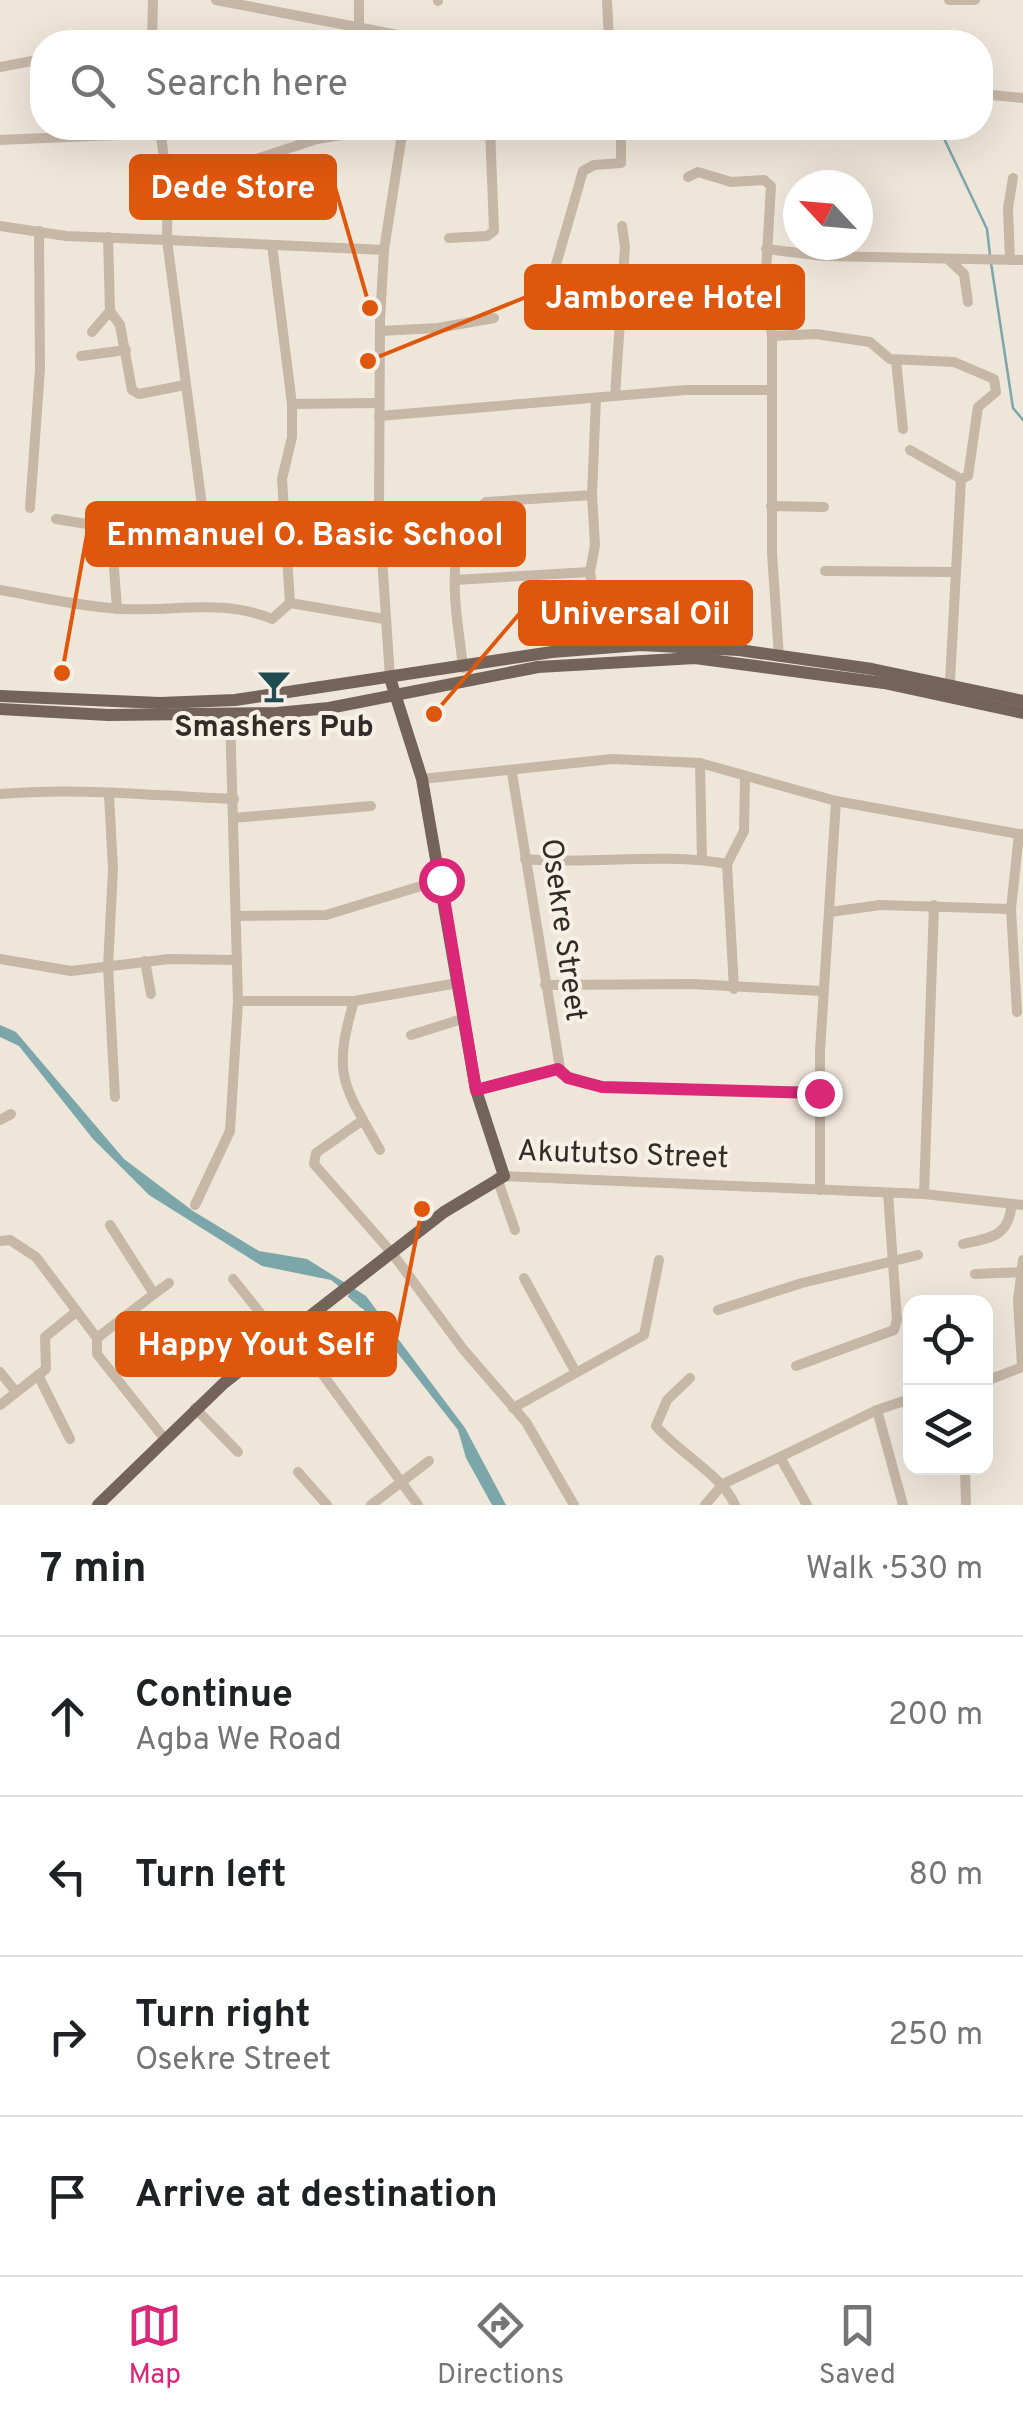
<!DOCTYPE html>
<meta charset="utf-8">
<style>
:root{--surface:#fff;--page:#f6f6f6;--text:#202124;--muted:#757577;--line:#e0e0e0;--accent:#db2777}
body{margin:0;font-family:Overpass,sans-serif;background:var(--page);color:var(--text)}
.controls{position:absolute;right:30px;bottom:30px;display:grid;overflow:hidden;border-radius:20px;box-shadow:0 10px 40px #0002}
.controls button{width:90px;height:90px;display:grid;place-items:center;padding:0;border:0;border-bottom:2px solid var(--line);background:var(--surface);color:var(--text);font:50px sans-serif}
.compass{position:absolute;left:783px;top:170px;width:90px;height:90px;border-radius:50%;background:var(--surface);box-shadow:0 10px 40px #0002;rotate:296deg}
.stop{position:absolute;width:30px;height:30px;margin:-22px;border:8px solid #db2777;border-radius:50%;background:#fff}
.stop.end{background:#db2777;border-color:#fff;box-shadow:0 2px 10px #0008}
.list{margin:0;padding:0;list-style:none}
h2{display:flex;justify-content:space-between;align-items:center;height:130px;margin:0;padding:0 40px;font-size:42px}
h2 small{font-size:32px;font-weight:400;color:var(--muted)}
.list li{display:grid;grid-template-columns:65px 1fr auto;gap:30px;align-items:center;box-sizing:border-box;height:160px;padding:0 40px;border-top:2px solid var(--line)}
.list b{display:block;font-size:38px;white-space:nowrap}
.list p{margin:0;font-size:32px;white-space:nowrap;color:var(--muted)}
.list em{font-size:32px;font-style:normal;color:var(--muted)}
.icon{flex:none;width:55px;height:55px;fill:none;stroke:currentColor;stroke-width:2;stroke-linecap:round;stroke-linejoin:round}
.map{position:relative;flex:none;width:1023px;height:1505px;overflow:hidden}
.search{position:absolute;background:var(--surface);box-shadow:0 10px 40px #0002;left:30px;right:30px;top:30px;height:110px;display:flex;align-items:center;gap:25px;box-sizing:border-box;padding:0 35px;border-radius:40px;color:var(--muted);font-size:38px}
.sheet{height:770px;background:var(--surface)}
nav{display:flex;justify-content:space-around;align-items:center;box-sizing:border-box;height:140px;border-top:2px solid var(--line);background:var(--surface);font-size:28px;color:var(--muted)}
nav a{display:grid;justify-items:center;gap:5px}
nav .on{color:var(--accent)}
.map>svg:first-child{display:block}
.water{fill:#7ba6aa}
.lines{fill:none;stroke-linecap:round;stroke-linejoin:round}
.stream{stroke:#7ba6aa;stroke-width:2.5}
.minor{stroke:#c6b7a7;stroke-width:10}
.major{stroke:#746359;stroke-width:12}
.route{stroke:#db2777;stroke-width:12}
.labels{text-anchor:middle;dominant-baseline:central;stroke-width:8;stroke-linejoin:round;paint-order:stroke}
.poi-label{font-size:30px;font-weight:bold;fill:#332b27;stroke:#f7f0e6}
.street-label{font-size:30px;fill:#332b27;stroke:#f7f0e6}
.leader{fill:none;stroke:#df570d;stroke-width:4}
.callout-dot{fill:#df570d;stroke:#f7f0e6;stroke-width:4}
.callout{fill:#df570d;stroke:#df570d;stroke-width:4}
.callout-label{font-size:32px;text-anchor:middle;font-weight:bold;fill:#fff}
</style>
<div class="map">
<svg width="1023" height="1505" viewBox="0 0 1023 1505">
<rect width="100%" height="100%" fill="#efe6da"/>
<!-- water -->
<path class="water" d="M0 1025 16 1032 124 1159 193 1211 259 1251 307 1259 366 1296 465 1428 506 1505H492L466 1458 458 1430 356 1300 331 1280 262 1266 149 1195 93 1139 19 1046 0 1037Z"/>
<g class="lines">
<!-- stream -->
<g class="stream">
<path d="M939 128 987 229 990 255"/>
<path d="M991 263 1013 408 1023 420"/>
<path d="M349 1296 362 1307"/>
</g>
<!-- minor -->
<g class="minor">
<path d="M216 0 435 42"/>
<path d="M607 0 609 42"/>
<path d="M949 0H975"/>
<path d="M438 1V0"/>
<path d="M359 28V0"/>
<path d="M152 42 153 0"/>
<path d="M0 67 42 59"/>
<path d="M980 94 1023 98"/>
<path d="M160 129 168 188"/>
<path d="M0 140 161 133"/>
<path d="M688 177 698 172 731 182 764 180 771 186 765 288 772 336V553L779 657"/>
<path d="M0 226 66 236 167 240 203 513 200 521C168 538 91 525 56 519"/>
<path d="M449 238 487 236 494 231 490 128"/>
<path d="M272 245 292 404"/>
<path d="M766 249 823 256 1023 260"/>
<path d="M384 250 167 240 168 188 317 139 385 128"/>
<path d="M1010 260 1008 208 1013 178"/>
<path d="M950 261 964 274 968 302"/>
<path d="M544 306 583 171 594 165 621 163V128"/>
<path d="M110 311 120 325 132 390 139 394 185 385"/>
<path d="M380 331 438 328 494 318"/>
<path d="M92 332 110 311 108 237"/>
<path d="M772 336 816 334 870 342 890 359 954 362 994 379 996 392 978 407 968 476 961 479 950 682"/>
<path d="M81 356 126 350"/>
<path d="M896 360 903 429"/>
<path d="M615 396 625 247 622 226"/>
<path d="M379 416 686 390H770"/>
<path d="M910 450 961 479"/>
<path d="M592 495 595 545 590 572 600 646"/>
<path d="M771 506 824 507"/>
<path d="M30 508 40 369 39 231"/>
<path d="M379 512 412 510"/>
<path d="M111 527 117 609"/>
<path d="M825 571 955 572"/>
<path d="M455 580 590 572"/>
<path d="M0 590C40 597 82 607 122 609 176 612 221 598 272 619L290 603 384 619"/>
<path d="M290 603 282 479 292 437V404L379 403"/>
<path d="M463 668C458 615 438 539 486 502L592 495 596 398"/>
<path d="M390 678 379 512 380 321 384 250 403 128"/>
<path d="M700 763 702 860"/>
<path d="M512 773 561 1074 602 1087 819 1093"/>
<path d="M422 779 612 759 700 763 836 801 820 1051V1190"/>
<path d="M0 794C79 787 155 796 234 799"/>
<path d="M109 795 113 869 108 966 115 1097"/>
<path d="M836 801 1019 834"/>
<path d="M234 818 371 806"/>
<path d="M525 859C592 865 661 852 727 864L734 989"/>
<path d="M727 864 744 831 745 776"/>
<path d="M1011 909 1017 1012"/>
<path d="M830 912 880 905 1011 909 1019 834H1023"/>
<path d="M236 916 326 915 441 880"/>
<path d="M0 959 71 971 169 959 237 960"/>
<path d="M145 961 151 994"/>
<path d="M545 985 692 984 822 991"/>
<path d="M238 1001H354L458 983"/>
<path d="M354 1001C332 1076 343 1084 380 1150"/>
<path d="M411 1035 462 1019"/>
<path d="M476 1090 558 1069"/>
<path d="M0 1120 11 1114"/>
<path d="M363 1120 316 1153 314 1164 392 1253 463 1349 526 1422 574 1505"/>
<path d="M504 1176 924 1194 1023 1205"/>
<path d="M497 1178 515 1230"/>
<path d="M924 1194 934 905"/>
<path d="M195 1205 230 1131 238 1001 230 715"/>
<path d="M0 1241 10 1240 36 1257 97 1338V1354L164 1438"/>
<path d="M963 1244C993 1237 1008 1237 1012 1204"/>
<path d="M975 1274 1021 1272"/>
<path d="M524 1278 575 1371"/>
<path d="M233 1279 281 1339"/>
<path d="M154 1294 169 1283"/>
<path d="M718 1310 802 1283 918 1255"/>
<path d="M291 1331 418 1505"/>
<path d="M97 1338 154 1294 110 1225"/>
<path d="M796 1366 894 1330 897 1320 888 1193"/>
<path d="M0 1372 16 1392"/>
<path d="M38 1375 70 1439"/>
<path d="M690 1378 667 1400 656 1426C679 1453 722 1475 735 1505"/>
<path d="M986 1381 1022 1367 1018 1300 1023 1260"/>
<path d="M0 1405 46 1369 45 1337 76 1312"/>
<path d="M195 1408 238 1452"/>
<path d="M513 1408 644 1335 659 1260"/>
<path d="M877 1410 903 1505"/>
<path d="M965 1468 966 1505"/>
<path d="M298 1472 327 1505"/>
<path d="M371 1505 429 1461"/>
<path d="M705 1505 723 1484 780 1457"/>
<path d="M807 1505 780 1457 877 1410 910 1399"/>
</g>
<!-- major -->
<g class="major">
<path d="M0 696 160 703 235 700 552 652 640 645 739 650 872 669 1023 701"/>
<path d="M0 709 108 715 277 713 329 708 538 667 695 658 884 683 1023 713"/>
<path d="M98 1505 224 1383 444 1212 504 1176 476 1090 422 779 390 678"/>
</g>
</g>
<g class="lines">
<!-- route -->
<path class="route" d="M441 880 476 1090 558 1069 568 1078 602 1087 819 1093"/>
</g>
<!-- icons -->
<defs>
<g id="bar-bare" transform="scale(2.7)"><path d="M-6-5H6L.8 .8V4.5H3.5V6h-7V4.5H-.8V.8Z" fill="#204c51" stroke="#f7f0e6" stroke-width="2.5" paint-order="stroke"/></g>
</defs>
<g fill-rule="evenodd">
<use href="#bar-bare" x="274" y="686"/>
</g>
<g class="labels">
<!-- poi labels -->
<g class="poi-label">
<text x="274" y="728">Smashers Pub</text>
</g>
<!-- street labels -->
<g class="street-label">
<text transform="translate(562 930) rotate(82)">Osekre Street</text>
<text transform="translate(623 1156) rotate(2)">Akututso Street</text>
</g>
</g>
<!-- callouts -->
<path class="leader" d="M370 308L335 187M368 361L526 297M62 673L87 534M434 714L520 613M422 1209L395 1344"/>
<g class="callout-dot">
<circle cx="370" cy="308" r="10"/>
<circle cx="368" cy="361" r="10"/>
<circle cx="62" cy="673" r="10"/>
<circle cx="434" cy="714" r="10"/>
<circle cx="422" cy="1209" r="10"/>
</g>
<g class="callout">
<rect x="131" y="156" width="204" height="62" rx="10"/>
<rect x="526" y="266" width="277" height="62" rx="10"/>
<rect x="87" y="503" width="437" height="62" rx="10"/>
<rect x="520" y="582" width="231" height="62" rx="10"/>
<rect x="117" y="1313" width="278" height="62" rx="10"/>
</g>
<g class="callout-label">
<text x="233" y="198">Dede Store</text>
<text x="664" y="308">Jamboree Hotel</text>
<text x="305" y="545">Emmanuel O. Basic School</text>
<text x="635" y="624">Universal Oil</text>
<text x="256" y="1355">Happy Yout Self</text>
</g>
</svg>
<div class="controls">
<button><svg class="icon" aria-label="locate" viewBox="0 0 24 24"><circle cx="12" cy="12" r="6"/><path d="M12 2v4M12 18v4M2 12h4M18 12h4"/></svg></button>
<button><svg class="icon" aria-label="layers" viewBox="0 0 24 24"><path d="M12 4l9 5-9 5-9-5zM3 14l9 5 9-5"/></svg></button>
</div>
<svg class="compass" viewBox="-18 -18 36 36"><path d="M0-13l5 13h-10z" fill="#e53935"/><path d="M0 13l5-13h-10z" fill="#757577"/></svg>
<div class="stop" style="left:441px;top:880px"></div>
<div class="stop end" style="left:819px;top:1093px"></div>
<div class="search"><svg class="icon" aria-label="search" viewBox="0 0 24 24"><circle cx="10" cy="10" r="6"/><path d="M15 15l6 6"/></svg>Search here</div>
</div>
<section class="sheet">
<h2>7 min<small>Walk · 530 m</small></h2>
<ul class="list">
<li><svg class="icon" aria-label="ahead" viewBox="0 0 24 24"><path d="M12 20V5M6 11l6-6 6 6"/></svg><div><b>Continue</b><p>Agba We Road</p></div><em>200 m</em></li>
<li><svg class="icon" aria-label="left" viewBox="0 0 24 24"><path d="M17 20v-9H6M10 6l-5 5 5 5"/></svg><div><b>Turn left</b></div><em>80 m</em></li>
<li><svg class="icon" aria-label="right" viewBox="0 0 24 24"><path d="M7 20v-9h11M14 6l5 5-5 5"/></svg><div><b>Turn right</b><p>Osekre Street</p></div><em>250 m</em></li>
<li><svg class="icon" aria-label="arrive" viewBox="0 0 24 24"><path d="M6 21V4h12l-3 4 3 4H6"/></svg><div><b>Arrive at destination</b></div></li>
</ul>
</section>
<nav>
<a class="on"><svg class="icon" aria-label="map" viewBox="0 0 24 24"><path d="M3 6l6-2 6 2 6-2v14l-6 2-6-2-6 2zM9 4v14M15 6v14"/></svg>Map</a>
<a><svg class="icon" aria-label="directions" viewBox="0 0 24 24"><path d="M12 3l9 9-9 9-9-9zM9 14v-3h6M13 9l2 2-2 2"/></svg>Directions</a>
<a><svg class="icon" aria-label="saved" viewBox="0 0 24 24"><path d="M7 4h10v16l-5-4-5 4z"/></svg>Saved</a>
</nav>
